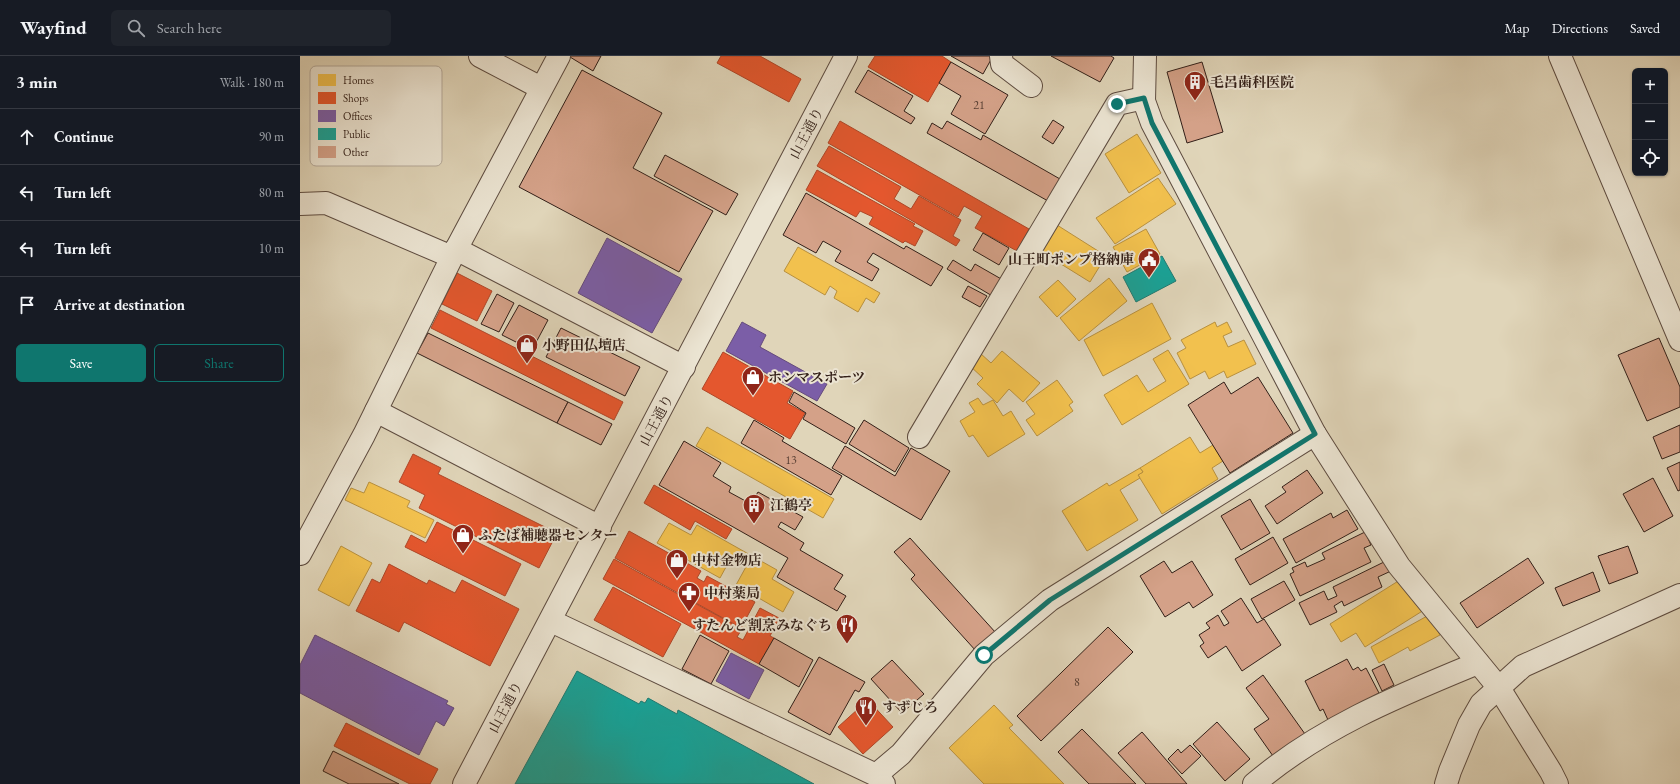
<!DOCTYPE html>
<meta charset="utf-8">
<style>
:root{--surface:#171b24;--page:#20242c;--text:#f1f3f6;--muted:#9ea1a6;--line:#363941;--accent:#0f766e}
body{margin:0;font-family:"EB Garamond","Noto Serif JP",serif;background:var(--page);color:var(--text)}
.controls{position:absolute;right:12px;top:12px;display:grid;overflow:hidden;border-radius:6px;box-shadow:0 1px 3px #0004}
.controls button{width:36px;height:36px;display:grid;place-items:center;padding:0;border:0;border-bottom:1px solid var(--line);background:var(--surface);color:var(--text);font:20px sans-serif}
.stop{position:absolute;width:12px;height:12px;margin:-9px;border:3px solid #0f766e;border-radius:50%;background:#fff}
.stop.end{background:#0f766e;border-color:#fff;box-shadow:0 1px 4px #0008}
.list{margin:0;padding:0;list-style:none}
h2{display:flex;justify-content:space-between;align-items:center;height:52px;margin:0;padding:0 16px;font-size:17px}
h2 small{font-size:13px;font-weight:400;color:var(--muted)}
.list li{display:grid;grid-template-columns:26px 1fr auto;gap:12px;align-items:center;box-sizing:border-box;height:56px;padding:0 16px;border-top:1px solid var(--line)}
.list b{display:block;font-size:15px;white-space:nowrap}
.list em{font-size:13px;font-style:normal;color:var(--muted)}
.actions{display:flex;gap:8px;padding:12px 16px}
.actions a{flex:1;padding:9px 0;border:1px solid var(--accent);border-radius:6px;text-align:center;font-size:14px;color:var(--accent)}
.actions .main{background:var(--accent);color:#fff}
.icon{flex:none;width:22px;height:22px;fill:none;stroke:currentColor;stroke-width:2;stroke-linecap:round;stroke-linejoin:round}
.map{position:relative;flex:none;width:1380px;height:728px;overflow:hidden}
header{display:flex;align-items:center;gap:24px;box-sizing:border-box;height:56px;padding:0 20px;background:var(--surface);border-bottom:1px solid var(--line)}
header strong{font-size:19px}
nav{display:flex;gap:22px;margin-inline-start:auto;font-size:14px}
.search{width:280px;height:36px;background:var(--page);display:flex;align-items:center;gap:10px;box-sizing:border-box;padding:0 14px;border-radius:6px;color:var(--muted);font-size:15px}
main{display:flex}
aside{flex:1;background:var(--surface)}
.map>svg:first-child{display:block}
.homes{fill:#f2c14e;stroke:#b8903e}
.shops{fill:#e4572e;stroke:#af4627}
.offices{fill:#7b5ea7;stroke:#654b7c}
.public{fill:#17a398;stroke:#1f7b72}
.building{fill:#d4a188;stroke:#321f18}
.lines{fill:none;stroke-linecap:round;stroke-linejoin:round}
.minor-casing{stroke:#5e4c40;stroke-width:24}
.minor{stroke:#ebe4d2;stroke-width:22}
.route{stroke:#0f766e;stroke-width:5}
.labels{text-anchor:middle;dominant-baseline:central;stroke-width:4;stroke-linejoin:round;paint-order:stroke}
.number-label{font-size:12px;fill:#5a4034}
.poi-label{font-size:14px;font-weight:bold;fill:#321f18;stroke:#ebe4d2;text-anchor:start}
.street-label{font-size:14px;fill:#321f18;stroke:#ebe4d2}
.key{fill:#ebe4d2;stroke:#b4a99a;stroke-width:1}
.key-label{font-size:11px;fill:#321f18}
</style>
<header>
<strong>Wayfind</strong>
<div class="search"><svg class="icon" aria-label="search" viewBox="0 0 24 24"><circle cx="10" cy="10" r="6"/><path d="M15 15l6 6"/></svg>Search here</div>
<nav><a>Map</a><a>Directions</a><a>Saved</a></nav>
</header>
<main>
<aside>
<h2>3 min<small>Walk · 180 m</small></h2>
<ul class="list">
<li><svg class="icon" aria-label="ahead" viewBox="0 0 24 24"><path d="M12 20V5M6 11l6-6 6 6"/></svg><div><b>Continue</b></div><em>90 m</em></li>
<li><svg class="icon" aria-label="left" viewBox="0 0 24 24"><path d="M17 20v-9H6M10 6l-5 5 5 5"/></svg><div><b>Turn left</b></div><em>80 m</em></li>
<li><svg class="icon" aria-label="left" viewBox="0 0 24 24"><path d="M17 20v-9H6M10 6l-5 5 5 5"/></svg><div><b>Turn left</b></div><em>10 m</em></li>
<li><svg class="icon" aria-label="arrive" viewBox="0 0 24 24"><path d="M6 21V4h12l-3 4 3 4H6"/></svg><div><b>Arrive at destination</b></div></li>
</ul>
<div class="actions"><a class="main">Save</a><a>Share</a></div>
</aside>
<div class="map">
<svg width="1380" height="728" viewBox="0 0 1380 728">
<rect width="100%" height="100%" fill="#e0d5b9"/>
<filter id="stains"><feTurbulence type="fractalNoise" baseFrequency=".005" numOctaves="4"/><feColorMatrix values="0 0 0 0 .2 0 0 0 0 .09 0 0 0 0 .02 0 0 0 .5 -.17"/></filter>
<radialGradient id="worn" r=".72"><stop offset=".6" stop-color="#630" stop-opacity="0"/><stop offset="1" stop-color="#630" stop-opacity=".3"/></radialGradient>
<!-- homes -->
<g class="homes">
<path d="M837 78 861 117 829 137 805 98Z"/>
<path d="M858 122 876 148 815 188 796 162Z"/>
<path d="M757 169 806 200 790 226 740 195Z"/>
<path d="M846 173 860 198 827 216 813 191Z"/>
<path d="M498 191 580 237 574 247 566 242 558 256 534 242 537 235 530 230 525 239 484 215Z"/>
<path d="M809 222 827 245 779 285 760 262Z"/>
<path d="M758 224 776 243 757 261 739 241Z"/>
<path d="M852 247 871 283 803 320 784 284Z"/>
<path d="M915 266 917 271 927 266 932 276 923 280 928 291 944 284 956 308 927 322 924 315 909 323 905 315 890 323 877 297 886 292 881 284Z"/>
<path d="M868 294 889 328 822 369 804 339 837 319 848 336 866 325 853 303Z"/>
<path d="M702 295 740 327 723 346 709 333 697 347 677 328 683 322 669 309 680 297 691 307Z"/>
<path d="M757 324 773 346 769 349 773 355 737 380 726 364 735 358 726 346Z"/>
<path d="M678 342 683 349 693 344 703 360 711 355 725 378 688 401 673 379 669 381 660 365 675 356 669 347Z"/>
<path d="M407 371 534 443 523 462 396 390Z"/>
<path d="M890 381 900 397 913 389 923 405 912 412 918 423 862 458 838 419 843 416 840 412Z"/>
<path d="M840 412 843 416 838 419 840 422 820 434 838 464 787 495 762 455 807 427 809 430Z"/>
<path d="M69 426 110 445 107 451 134 464 125 482 45 444 51 432 64 437Z"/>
<path d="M369 467 391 479 397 469 477 514 472 523 494 536 483 556 436 529 447 509 432 500 420 522 357 487Z"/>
<path d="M41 490 72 507 49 550 18 534Z"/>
<path d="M1103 522 1124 554 1065 591 1056 577 1041 586 1030 568Z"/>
<path d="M1129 559 1140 579 1110 595 1108 591 1079 607 1071 591Z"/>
<path d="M694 649 713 669 709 672 764 728H684L649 692Z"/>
</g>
<!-- shops -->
<g class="shops">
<path d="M421 0H460L501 23 489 46 417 7Z"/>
<path d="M575 0H642L651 6 628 46 568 11Z"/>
<path d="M540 65 729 173 717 195 675 172 682 160 664 150 658 161 528 87Z"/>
<path d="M529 90 601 131 594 143 611 153 619 140 661 164 653 180 660 184 656 190 517 110Z"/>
<path d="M517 114 615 168 613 170 623 175 615 190 605 185 603 187 569 168 573 161 560 155 556 161 506 134Z"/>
<path d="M157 217 192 235 177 265 142 248Z"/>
<path d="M140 254 323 346 314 364 131 272Z"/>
<path d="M423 296 493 335 487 347 505 357 490 383 402 333Z"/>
<path d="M113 398 141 412 138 418 257 477 239 512 119 452 125 439 99 426Z"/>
<path d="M354 429 432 473 426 483 395 465 390 474 344 447Z"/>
<path d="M137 466 221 508 205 540 105 491 111 479 126 487Z"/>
<path d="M329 475 401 515 397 522 404 526 407 520 455 546 441 572 315 502Z"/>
<path d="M314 503 442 573 437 581 443 584 460 552 479 562 470 580 474 582 459 608 303 523Z"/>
<path d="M89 508 127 528 129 524 155 537 162 524 219 553 190 610 104 566 99 576 56 555 72 523 80 527Z"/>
<path d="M313 531 381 568 363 601 294 564Z"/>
<path d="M568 644 593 671 563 698 538 671Z"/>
<path d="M46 667 138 713 130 728H110L34 690Z"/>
</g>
<!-- offices -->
<g class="offices">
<path d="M307 182 382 223 352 277 278 237Z"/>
<path d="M442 266 466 279 460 291 527 328 517 345 426 295Z"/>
<path d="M15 579 148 645 146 648 154 652 144 670 136 665 119 699 0 637V609Z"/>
<path d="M431 597 464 614 449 643 416 625Z"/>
</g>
<!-- public -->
<g class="public">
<path d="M862 200 876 225 836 246 823 221Z"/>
<path d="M277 615 339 648 341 645 345 647 348 642 377 658 378 654 514 728H215Z"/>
</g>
<!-- building -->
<g class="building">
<path d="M271 0H301L293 15 270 1Z"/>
<path d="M651 0H693L683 18Z"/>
<path d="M751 0H811L814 2 800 26Z"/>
<path d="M651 6 708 39 685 78 651 58 661 40 639 27Z"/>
<path d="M902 6 923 76 887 87 867 16Z"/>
<path d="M282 14 362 57 333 112 413 155 379 216 219 131Z"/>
<path d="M568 14 613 40 604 55 615 62 611 68 555 36Z"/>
<path d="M753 64 764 71 753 88 742 81Z"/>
<path d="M647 65 681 84 683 79 760 123 748 145 627 77 632 67 642 73Z"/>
<path d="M365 99 438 138 426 159 354 120Z"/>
<path d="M506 137 604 193 606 190 643 211 631 230 573 197 567 206 579 213 572 225 535 205 541 195 523 185 516 197 483 179Z"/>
<path d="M683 177 709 192 699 209 673 194Z"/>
<path d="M653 204 671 215 675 208 703 224 694 241 647 213Z"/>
<path d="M668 230 687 240 680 251 662 241Z"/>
<path d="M197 238 214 247 199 276 181 268Z"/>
<path d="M219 249 248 264 232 294 202 279Z"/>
<path d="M261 272 340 311 325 340 246 301Z"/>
<path d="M128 277 268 346 257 367 117 297Z"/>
<path d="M1359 282 1380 331V351L1347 365 1318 299Z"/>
<path d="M958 321 993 377 930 417 888 349 924 326 931 338Z"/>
<path d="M494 336 555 372 546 388 503 363 506 357 489 346Z"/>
<path d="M268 346 312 368 301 389 257 367Z"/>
<path d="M454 364 484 382 482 385 542 420 531 439 441 387Z"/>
<path d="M564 364 609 392 595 416 549 388Z"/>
<path d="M1380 369V396L1362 403 1353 381Z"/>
<path d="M384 385 421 407 413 420 431 431 429 436 451 448 458 436 503 461 495 474 481 466 478 471 504 487 500 494 543 519 534 533 546 540 537 555 477 521 488 502 359 429Z"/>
<path d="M545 390 595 420 611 392 650 415 621 464 532 412Z"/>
<path d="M1380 406V434L1378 435 1367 412Z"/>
<path d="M1007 414 1023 437 977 468 965 450 986 436 982 431Z"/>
<path d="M1353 422 1373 460 1344 476 1323 438Z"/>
<path d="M950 443 970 477 941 494 921 460Z"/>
<path d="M1047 454 1058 473 996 507 983 483 1031 457 1033 462Z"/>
<path d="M1065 476 1071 489 1064 492 1071 506 1000 540 990 518 994 516 992 512 1005 506 1007 511 1025 503 1022 497Z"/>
<path d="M973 481 988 507 950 529 935 503Z"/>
<path d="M610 482 696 577 676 595 611 523 615 519 594 496Z"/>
<path d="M1328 490 1338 517 1309 528 1298 500Z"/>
<path d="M1228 502 1244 527 1177 572 1160 547Z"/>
<path d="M864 505 872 517 892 505 913 539 893 552 889 546 865 561 840 520Z"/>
<path d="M1086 505 1091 515 1078 521 1082 531 1044 550 1042 545 1034 550 1037 556 1010 569 999 547 1024 535 1028 544 1037 540 1033 531Z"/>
<path d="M1293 516 1300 535 1263 550 1255 532Z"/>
<path d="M984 525 995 544 962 563 951 543Z"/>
<path d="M941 542 957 567 964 563 981 589 942 615 926 590 908 602 900 590 904 587 899 579 910 572 906 567 918 559 924 570 929 567 921 555Z"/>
<path d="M808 571 833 596 741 685 717 660Z"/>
<path d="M400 579 429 595 411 628 382 613Z"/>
<path d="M474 582 513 604 499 631 459 608Z"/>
<path d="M519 601 565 626 559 636 555 634 530 679 488 656Z"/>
<path d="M1047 603 1053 614 1058 611 1061 615 1066 612 1079 637 1028 664 1023 653 1020 655 1005 625Z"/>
<path d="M592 604 624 638 602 657 571 623Z"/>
<path d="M1084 608 1094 629 1082 635 1072 614Z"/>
<path d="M963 619 1005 678 973 700 954 673 969 663 946 632Z"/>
<path d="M917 666 950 703 925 725 893 688Z"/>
<path d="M782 673 836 728H789L758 696Z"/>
<path d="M842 676 887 728H846L818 697Z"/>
<path d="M890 689 901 700 882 718 868 703 878 693 881 697Z"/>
<path d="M33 695 99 728H49L23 715Z"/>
</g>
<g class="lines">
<!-- minor casing -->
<g class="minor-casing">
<g id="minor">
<path d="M180 0 241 32"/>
<path d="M701 0 702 8 731 30"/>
<path d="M845 0 844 45 852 67 1015 378 1099 510 1199 632 1251 716 1257 728"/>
<path d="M1260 0 1380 284"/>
<path d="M0 148 26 147 152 201"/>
<path d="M156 193 384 311"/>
<path d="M76 355 300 471"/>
<path d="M619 381 817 48 844 42"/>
<path d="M0 498 64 379 152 201 259 0"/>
<path d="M251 565 576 719 584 728"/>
<path d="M576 719 601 698 684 599 750 544 1015 378"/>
<path d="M164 728 546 0"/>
<path d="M954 728C1021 671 1098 640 1178 607"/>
<path d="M1146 728 1150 715 1169 669 1181 648 1223 610 1380 539"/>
</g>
</g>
<!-- minor -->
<use href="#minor" class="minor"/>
</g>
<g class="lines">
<!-- route -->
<path class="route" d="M684 599 750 544 1015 378 852 67 844 42 817 48"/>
</g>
<!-- icons -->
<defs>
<g id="building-pin" transform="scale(1.15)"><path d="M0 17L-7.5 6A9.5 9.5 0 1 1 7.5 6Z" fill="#8f2418" stroke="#ebe4d2"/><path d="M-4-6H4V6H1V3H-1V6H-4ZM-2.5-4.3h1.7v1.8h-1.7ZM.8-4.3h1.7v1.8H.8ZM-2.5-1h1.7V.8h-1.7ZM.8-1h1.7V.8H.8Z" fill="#fff"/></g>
<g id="civic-pin" transform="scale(1.15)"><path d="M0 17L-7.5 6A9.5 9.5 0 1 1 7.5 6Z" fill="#8f2418" stroke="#ebe4d2"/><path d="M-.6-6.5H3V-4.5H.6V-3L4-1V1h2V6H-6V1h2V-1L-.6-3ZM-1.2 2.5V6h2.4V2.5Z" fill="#fff"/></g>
<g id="shop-pin" transform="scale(1.15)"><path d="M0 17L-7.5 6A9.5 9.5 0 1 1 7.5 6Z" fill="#8f2418" stroke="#ebe4d2"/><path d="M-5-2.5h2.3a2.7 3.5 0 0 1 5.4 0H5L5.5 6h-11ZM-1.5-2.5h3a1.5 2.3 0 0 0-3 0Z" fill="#fff"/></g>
<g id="pharmacy-pin" transform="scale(1.15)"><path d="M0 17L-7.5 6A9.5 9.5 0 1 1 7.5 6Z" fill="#8f2418" stroke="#ebe4d2"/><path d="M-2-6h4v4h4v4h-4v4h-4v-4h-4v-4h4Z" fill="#fff"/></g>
<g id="restaurant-pin" transform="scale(1.15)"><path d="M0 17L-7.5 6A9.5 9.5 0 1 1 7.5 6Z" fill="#8f2418" stroke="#ebe4d2"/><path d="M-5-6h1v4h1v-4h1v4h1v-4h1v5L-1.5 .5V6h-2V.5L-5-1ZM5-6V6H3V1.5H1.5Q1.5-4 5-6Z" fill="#fff"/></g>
</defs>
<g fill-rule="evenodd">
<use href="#building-pin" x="895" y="26"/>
<use href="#civic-pin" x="849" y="203"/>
<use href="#shop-pin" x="227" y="289"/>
<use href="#shop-pin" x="453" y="321"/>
<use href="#building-pin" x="454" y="449"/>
<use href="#shop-pin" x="163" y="479"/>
<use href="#shop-pin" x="377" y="504"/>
<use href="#pharmacy-pin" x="389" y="537"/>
<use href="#restaurant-pin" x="547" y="569"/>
<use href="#restaurant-pin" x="566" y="651"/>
</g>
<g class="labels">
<!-- number labels -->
<g class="number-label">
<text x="679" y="49">21</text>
<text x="491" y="404">13</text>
<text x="777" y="626">8</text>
</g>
<!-- poi labels -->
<g class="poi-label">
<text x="910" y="26">毛呂歯科医院</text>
<text x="834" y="203" text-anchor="end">山王町ポンプ格納庫</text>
<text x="242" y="289">小野田仏壇店</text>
<text x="468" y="321">ホンマスポーツ</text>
<text x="470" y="449">江鶴亭</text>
<text x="178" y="479">ふたば補聴器センター</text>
<text x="392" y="504">中村金物店</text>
<text x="404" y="537">中村薬局</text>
<text x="532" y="569" text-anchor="end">すたんど割烹みなぐち</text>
<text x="582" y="651">すずじろ</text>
</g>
<!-- street labels -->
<g class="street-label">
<text transform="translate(506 77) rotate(-62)">山王通り</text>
<text transform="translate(356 364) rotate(-62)">山王通り</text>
<text transform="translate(205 651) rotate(-62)">山王通り</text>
</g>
</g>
<!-- legend -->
<rect x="10" y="10" width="132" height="100" rx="6" class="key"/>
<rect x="18" y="18" width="18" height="12" fill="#f2c14e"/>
<rect x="18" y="36" width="18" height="12" fill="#e4572e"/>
<rect x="18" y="54" width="18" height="12" fill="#7b5ea7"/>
<rect x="18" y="72" width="18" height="12" fill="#17a398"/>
<rect x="18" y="90" width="18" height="12" fill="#d4a188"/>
<g class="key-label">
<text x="43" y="28">Homes</text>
<text x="43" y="46">Shops</text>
<text x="43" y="64">Offices</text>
<text x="43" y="82">Public</text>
<text x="43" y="100">Other</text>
</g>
<rect width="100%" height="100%" filter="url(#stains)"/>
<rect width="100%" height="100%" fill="url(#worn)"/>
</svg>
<div class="controls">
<button>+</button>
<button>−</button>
<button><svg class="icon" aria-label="locate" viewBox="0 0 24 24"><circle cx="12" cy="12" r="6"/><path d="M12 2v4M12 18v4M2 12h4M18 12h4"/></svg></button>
</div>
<div class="stop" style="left:684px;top:599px"></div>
<div class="stop end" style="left:817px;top:48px"></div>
</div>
</main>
